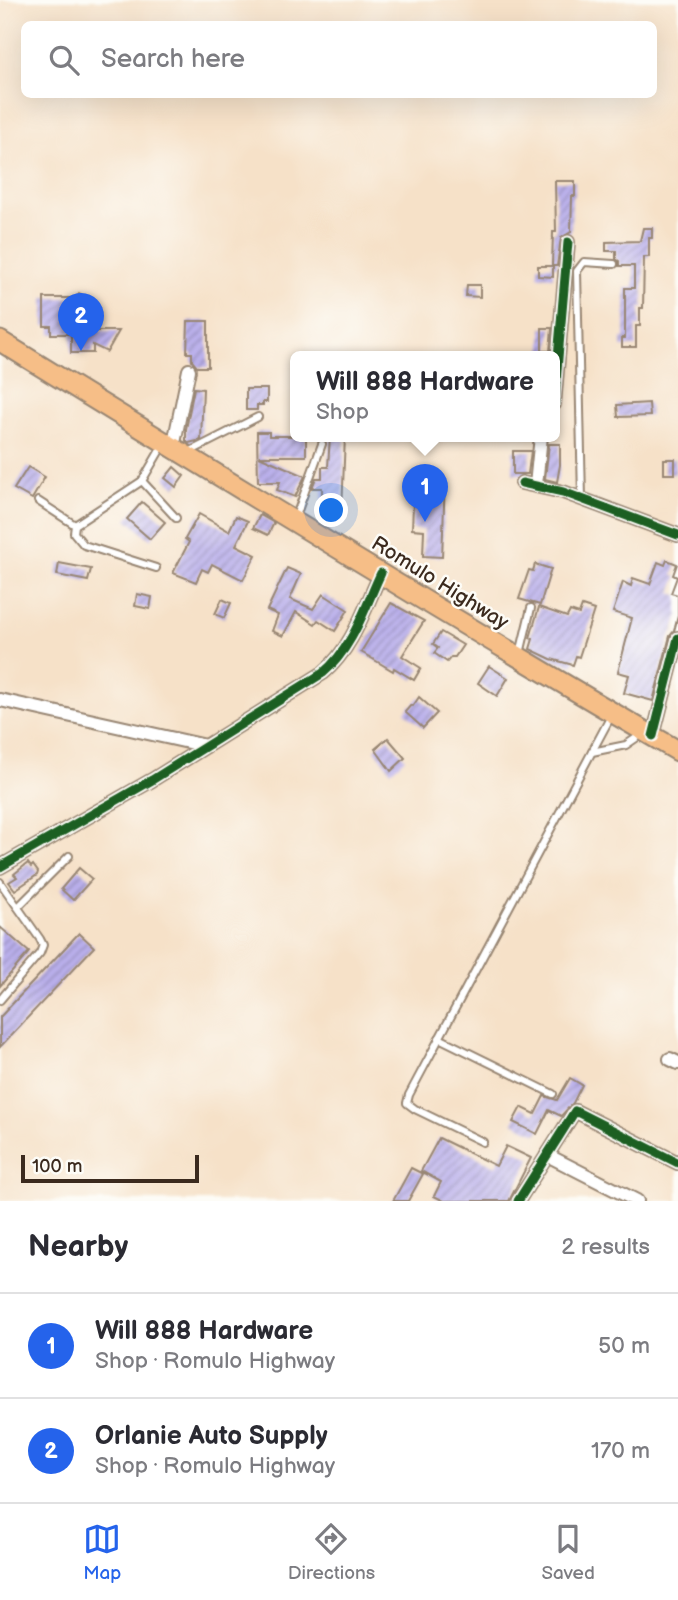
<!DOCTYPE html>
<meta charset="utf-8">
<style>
:root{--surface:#fff;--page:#f7f7f7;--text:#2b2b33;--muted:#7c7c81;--line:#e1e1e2;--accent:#2563eb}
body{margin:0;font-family:"Balsamiq Sans",sans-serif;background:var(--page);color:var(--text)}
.scale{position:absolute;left:21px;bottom:18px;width:178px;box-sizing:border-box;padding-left:7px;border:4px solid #3b2a1e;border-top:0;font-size:19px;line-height:24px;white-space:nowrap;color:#3b2a1e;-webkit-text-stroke:5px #fdfcf7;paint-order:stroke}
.you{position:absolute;left:332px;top:511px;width:24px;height:24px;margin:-18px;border:5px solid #fff;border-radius:50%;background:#1a73e8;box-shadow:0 0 0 10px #1a73e833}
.badge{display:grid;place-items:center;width:46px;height:46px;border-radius:50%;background:var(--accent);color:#fff;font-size:23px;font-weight:700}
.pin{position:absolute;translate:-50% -58px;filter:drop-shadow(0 2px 4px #0008)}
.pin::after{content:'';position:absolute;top:37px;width:24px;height:21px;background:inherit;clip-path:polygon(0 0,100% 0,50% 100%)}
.popup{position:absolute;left:290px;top:351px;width:270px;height:91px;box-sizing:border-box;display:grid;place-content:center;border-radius:10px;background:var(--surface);filter:drop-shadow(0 2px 5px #0005);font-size:23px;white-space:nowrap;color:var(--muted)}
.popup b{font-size:26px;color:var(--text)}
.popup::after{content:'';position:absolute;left:50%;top:100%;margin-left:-14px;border:14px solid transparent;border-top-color:var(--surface)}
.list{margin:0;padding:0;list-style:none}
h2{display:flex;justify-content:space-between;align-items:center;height:91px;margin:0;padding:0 28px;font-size:30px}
h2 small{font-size:23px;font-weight:400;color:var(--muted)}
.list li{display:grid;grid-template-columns:46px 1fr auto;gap:21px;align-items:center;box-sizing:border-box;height:105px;padding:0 28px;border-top:2px solid var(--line)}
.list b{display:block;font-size:26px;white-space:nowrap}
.list p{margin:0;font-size:23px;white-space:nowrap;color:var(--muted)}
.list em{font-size:23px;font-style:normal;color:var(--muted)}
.icon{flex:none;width:38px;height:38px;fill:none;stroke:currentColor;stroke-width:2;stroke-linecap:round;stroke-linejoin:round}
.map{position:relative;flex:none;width:678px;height:1201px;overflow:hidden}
.search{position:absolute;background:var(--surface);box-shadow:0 7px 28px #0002;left:21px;right:21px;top:21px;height:77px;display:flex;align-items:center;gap:18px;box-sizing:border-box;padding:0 24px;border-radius:10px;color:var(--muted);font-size:26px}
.sheet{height:301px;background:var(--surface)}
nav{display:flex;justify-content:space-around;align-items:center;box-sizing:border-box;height:98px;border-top:2px solid var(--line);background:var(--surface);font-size:19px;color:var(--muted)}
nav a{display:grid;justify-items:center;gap:4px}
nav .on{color:var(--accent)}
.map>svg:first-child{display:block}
.building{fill:url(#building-hatch)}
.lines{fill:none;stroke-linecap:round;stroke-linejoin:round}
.service-casing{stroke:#988673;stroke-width:10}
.minor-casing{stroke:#988673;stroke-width:16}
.trunk-casing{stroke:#988673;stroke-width:23}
.service{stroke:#fff;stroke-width:6}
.minor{stroke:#fff;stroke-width:12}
.trunk{stroke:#f6be87;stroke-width:19}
.cycleway-casing{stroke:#fdfcf7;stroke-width:13}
.cycleway{stroke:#1b5e20;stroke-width:9}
.labels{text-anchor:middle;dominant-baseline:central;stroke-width:5;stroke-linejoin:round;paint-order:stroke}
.street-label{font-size:21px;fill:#3b2a1e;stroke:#fdfcf7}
</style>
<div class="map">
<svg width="678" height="1201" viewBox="0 0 678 1201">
<defs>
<pattern id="building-hatch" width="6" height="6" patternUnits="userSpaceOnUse" patternTransform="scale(1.75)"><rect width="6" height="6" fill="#b9afeb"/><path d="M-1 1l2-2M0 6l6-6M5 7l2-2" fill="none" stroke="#988fbe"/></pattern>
</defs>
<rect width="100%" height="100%" fill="#fdfcf7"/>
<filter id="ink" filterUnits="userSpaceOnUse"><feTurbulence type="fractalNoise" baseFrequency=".0143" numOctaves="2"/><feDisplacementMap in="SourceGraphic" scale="14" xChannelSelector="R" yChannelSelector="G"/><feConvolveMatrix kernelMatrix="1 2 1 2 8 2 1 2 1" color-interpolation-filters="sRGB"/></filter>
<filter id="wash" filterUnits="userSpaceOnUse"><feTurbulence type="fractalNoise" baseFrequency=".00686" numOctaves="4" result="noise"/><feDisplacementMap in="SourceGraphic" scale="28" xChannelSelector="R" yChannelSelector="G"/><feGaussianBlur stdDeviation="1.57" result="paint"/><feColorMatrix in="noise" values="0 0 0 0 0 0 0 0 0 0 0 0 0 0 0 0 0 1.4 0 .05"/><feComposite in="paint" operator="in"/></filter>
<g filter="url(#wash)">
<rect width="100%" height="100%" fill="#f6e1c8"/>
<g id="blocks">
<!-- building -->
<g class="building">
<path d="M555 181H575V196H572L571 232 561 238 557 266H553V277L538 276V266H552L553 232H556Z"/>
<path d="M643 228H652V238H649V257H644L643 308H640V326H636V347H622V338H625V288H634V266H619V261L616 259V251H606V242L640 241Z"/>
<path d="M467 285H480V297L466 296Z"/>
<path d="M79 293 91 300 80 319 93 320 92 331H119L107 352 93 345V353H71V334H51V326H44V298H76Z"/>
<path d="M188 321H208V367H197L192 361V353H187Z"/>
<path d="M542 328H552L550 351H542Z"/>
<path d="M194 388 203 389 201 440 189 443 186 441V429Z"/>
<path d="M246 389H267V402H263V405H257V410H246Z"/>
<path d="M649 403 650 416 618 417 617 405Z"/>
<path d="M257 432H269V436H306V456H259L305 476 295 497 277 490 280 482H258Z"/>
<path d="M330 436H345L342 512H322V488H312L316 478H322V467H328Z"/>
<path d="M549 444H560V465L557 482 545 479Z"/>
<path d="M513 451H531L528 474H513Z"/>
<rect x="664" y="459" width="11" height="15"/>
<path d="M28 467 45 477 32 499 14 489Z"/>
<path d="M174 467 184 476 176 487 165 478Z"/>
<path d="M414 480 445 481 442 557 423 556 424 530 412 529Z"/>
<path d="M142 502 165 522 150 539 127 519Z"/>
<path d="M199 514 229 531 236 516 248 521 236 545 256 555 243 580 212 564 208 572 202 569 196 582 173 573 189 542 185 539Z"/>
<path d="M260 515 274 523 268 535 253 528Z"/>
<path d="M667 560 677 564 673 575 677 577 671 593 678 595V616L674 631 670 636 653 701 624 693 629 675 618 672 632 618 613 612 623 582 631 586 633 578 650 584 658 562 665 565Z"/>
<path d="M59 563 91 569 88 581 57 575Z"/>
<path d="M535 564 551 569 540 605 519 599 529 570 533 571Z"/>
<path d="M287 568 301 574 290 599 313 609 323 594 348 610 335 631 318 620 315 624 296 612 283 636 272 631 278 615 267 610Z"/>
<path d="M137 594 152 597 150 609 135 606Z"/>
<path d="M222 599 231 603 224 618 215 614Z"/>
<path d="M391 603 424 621 402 656 421 668 414 680 394 668 393 671 361 652Z"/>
<path d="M582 606 594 610 579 657 576 656 573 665 551 659 530 649 533 639 530 638 539 607 567 617 570 611 579 614Z"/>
<path d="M441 632 463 645 455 657H451L447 662 434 653 438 648 433 644Z"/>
<path d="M489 666 508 678 497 696 478 683Z"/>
<path d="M419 697 437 713 423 728 405 712 411 705 413 706Z"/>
<path d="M388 738 405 758 391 771 375 749Z"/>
<path d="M28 863 31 867 33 865 38 872 37 875 15 890 9 882 17 877 14 874Z"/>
<path d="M79 868 92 879 73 900 61 889Z"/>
<path d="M0 927 29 952 0 986Z"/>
<path d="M79 933 94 947 0 1047V1017Z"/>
<path d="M570 1078 582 1085 573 1103 561 1116 549 1110 537 1134 513 1122 521 1107 535 1114 544 1096 557 1100Z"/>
<path d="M439 1138 496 1166 506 1146 531 1158 509 1201H444L434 1196 441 1182 421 1171Z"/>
<path d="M411 1168 423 1174 408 1201H393Z"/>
</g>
</g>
</g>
<g filter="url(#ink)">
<use href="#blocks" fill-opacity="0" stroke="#988673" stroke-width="2"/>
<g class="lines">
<!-- service casing -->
<g class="service-casing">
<g id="service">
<path d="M189 452 258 417"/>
<path d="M142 481 176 518"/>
<path d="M582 499 577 271 584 262 614 264"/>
<path d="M38 501 75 525"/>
<path d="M295 519 322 444"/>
<path d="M156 568 84 545 74 533 75 525 142 481 163 445"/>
<path d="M520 654 531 608"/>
<path d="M592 752 626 745 642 734"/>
<path d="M0 882 40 939 43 945 40 953 0 1000"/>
<path d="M18 907 69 856"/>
<path d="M439 1038 553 1094"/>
<path d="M483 1142 415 1109 407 1103 409 1095 611 716"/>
</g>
</g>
<!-- minor casing -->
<g class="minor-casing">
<g id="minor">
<path d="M554 404 568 242"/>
<path d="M173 448 189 370"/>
<path d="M522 483 563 492 678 535"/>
<path d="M536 485 541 436"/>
<path d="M0 700 206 746"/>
<path d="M653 736 678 638"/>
<path d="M0 867 152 780 323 673C353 648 365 607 381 573"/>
<path d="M670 1059 678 1063"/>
<path d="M547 1155 637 1201"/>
<path d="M518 1201 575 1111 678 1163"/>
</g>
</g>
<!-- trunk casing -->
<g class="trunk-casing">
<path id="trunk" d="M0 341C225 480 450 618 678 751"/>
</g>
<!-- service -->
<use href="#service" class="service"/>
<!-- minor -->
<use href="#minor" class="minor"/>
<!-- trunk -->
<use href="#trunk" class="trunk"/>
<!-- cycleway casing -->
<g class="cycleway-casing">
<g id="cycleway">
<path d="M554 404 568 242"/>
<path d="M522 483 563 492 678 535"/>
<path d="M653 736 678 638"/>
<path d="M0 867 152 780 323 673C353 648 365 607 381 573"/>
<path d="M518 1201 575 1111 678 1163"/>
</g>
</g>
<!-- cycleway -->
<use href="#cycleway" class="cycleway"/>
</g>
</g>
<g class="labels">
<!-- street labels -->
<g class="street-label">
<text transform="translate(440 583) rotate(32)">Romulo Highway</text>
</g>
</g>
</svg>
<div class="scale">100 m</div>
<div class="you"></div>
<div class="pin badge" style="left:425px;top:522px">1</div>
<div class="popup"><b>Will 888 Hardware</b>Shop</div>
<div class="pin badge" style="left:81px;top:351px">2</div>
<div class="search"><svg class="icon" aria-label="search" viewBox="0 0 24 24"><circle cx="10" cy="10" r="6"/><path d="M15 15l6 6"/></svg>Search here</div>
</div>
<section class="sheet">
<h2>Nearby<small>2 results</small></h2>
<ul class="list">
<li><span class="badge">1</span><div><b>Will 888 Hardware</b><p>Shop · Romulo Highway</p></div><em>50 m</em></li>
<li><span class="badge">2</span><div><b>Orlanie Auto Supply</b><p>Shop · Romulo Highway</p></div><em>170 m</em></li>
</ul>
</section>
<nav>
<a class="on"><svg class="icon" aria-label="map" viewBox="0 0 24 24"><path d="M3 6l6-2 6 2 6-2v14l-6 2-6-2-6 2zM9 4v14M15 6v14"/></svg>Map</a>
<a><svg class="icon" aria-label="directions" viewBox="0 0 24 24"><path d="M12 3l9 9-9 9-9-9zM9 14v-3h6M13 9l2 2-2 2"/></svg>Directions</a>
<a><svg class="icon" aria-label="saved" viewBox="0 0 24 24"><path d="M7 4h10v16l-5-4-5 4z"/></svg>Saved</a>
</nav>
